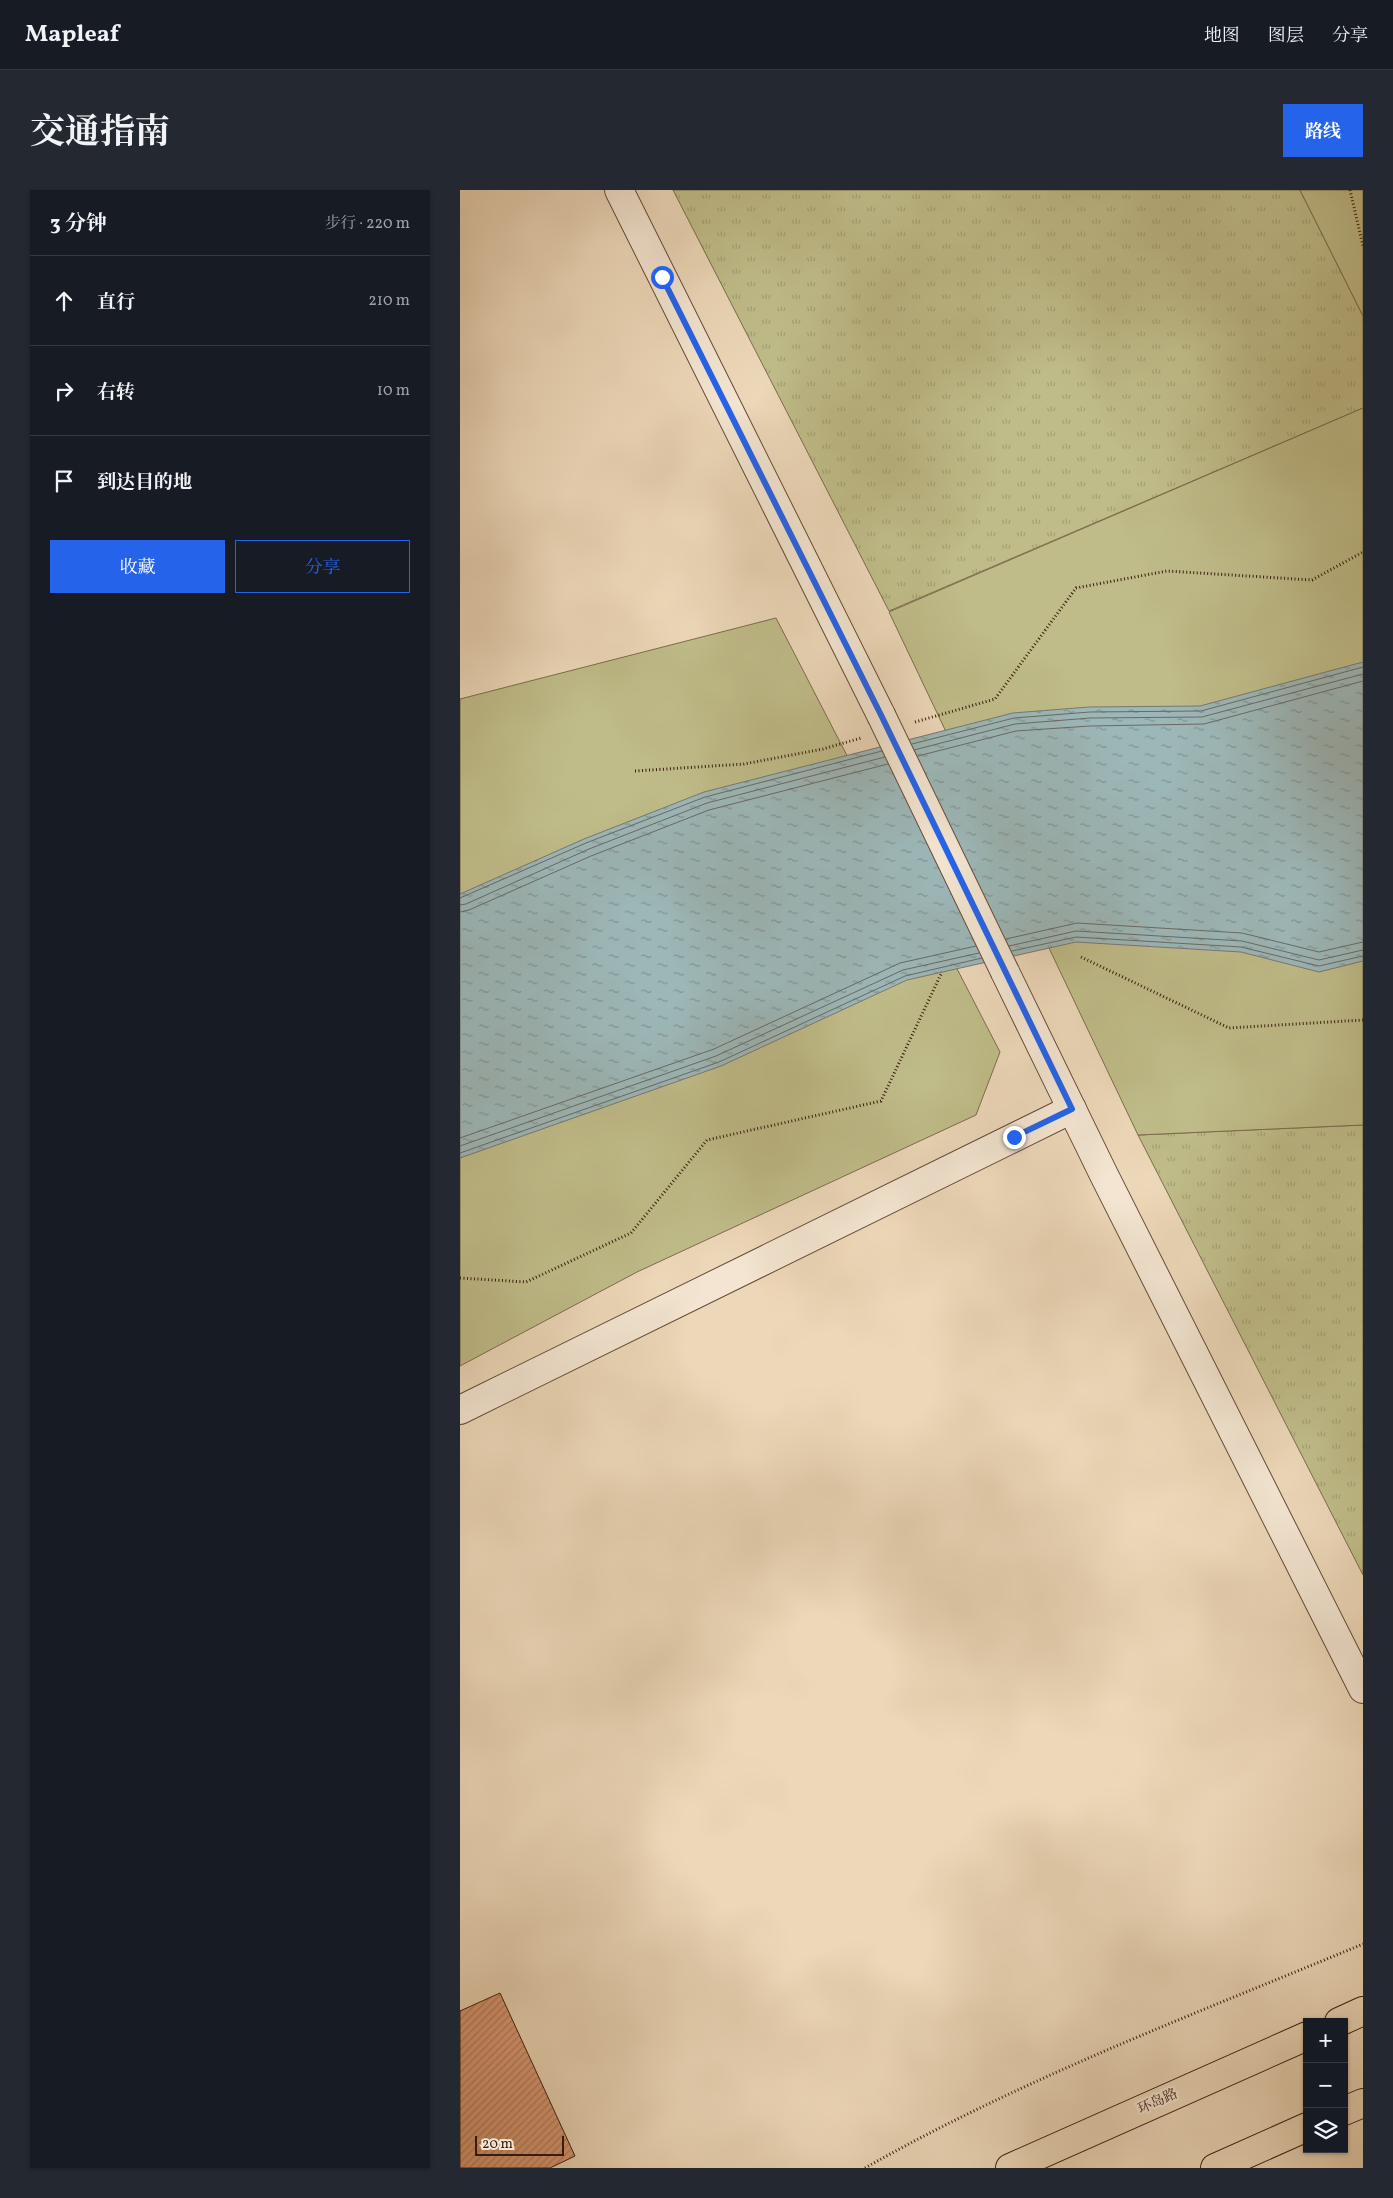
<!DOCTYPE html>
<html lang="zh">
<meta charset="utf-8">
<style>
:root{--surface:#171b24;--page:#242831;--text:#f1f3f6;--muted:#9ea1a6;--line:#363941;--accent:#2563eb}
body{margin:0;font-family:Vollkorn,"Noto Serif SC",serif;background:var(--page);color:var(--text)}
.controls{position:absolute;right:15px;bottom:15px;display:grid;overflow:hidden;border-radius:0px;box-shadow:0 1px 4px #0004}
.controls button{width:45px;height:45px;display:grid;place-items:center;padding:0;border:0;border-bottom:1px solid var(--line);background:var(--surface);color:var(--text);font:25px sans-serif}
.scale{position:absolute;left:15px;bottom:12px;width:89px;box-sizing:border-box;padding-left:5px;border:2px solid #391b0f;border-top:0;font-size:14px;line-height:18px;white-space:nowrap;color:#391b0f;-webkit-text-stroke:4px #f3e5d1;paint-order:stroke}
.stop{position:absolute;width:15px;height:15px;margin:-11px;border:4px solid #2563eb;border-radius:50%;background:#fff}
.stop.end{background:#2563eb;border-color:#fff;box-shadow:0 1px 5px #0008}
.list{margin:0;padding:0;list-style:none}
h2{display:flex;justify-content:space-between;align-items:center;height:65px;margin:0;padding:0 20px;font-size:21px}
h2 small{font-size:16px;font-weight:400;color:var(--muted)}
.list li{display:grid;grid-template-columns:32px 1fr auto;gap:15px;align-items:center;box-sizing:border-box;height:90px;padding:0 20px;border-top:1px solid var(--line)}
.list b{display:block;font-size:19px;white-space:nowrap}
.list em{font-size:16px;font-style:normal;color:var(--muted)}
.actions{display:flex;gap:10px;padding:15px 20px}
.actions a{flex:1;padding:11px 0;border:1px solid var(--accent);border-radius:0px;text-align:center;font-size:18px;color:var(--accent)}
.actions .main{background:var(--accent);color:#fff}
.icon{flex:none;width:28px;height:28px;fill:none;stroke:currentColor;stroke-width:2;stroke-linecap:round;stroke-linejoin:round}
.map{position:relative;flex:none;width:903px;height:1978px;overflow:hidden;border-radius:0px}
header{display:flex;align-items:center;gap:30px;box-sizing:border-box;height:70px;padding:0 25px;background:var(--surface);border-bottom:1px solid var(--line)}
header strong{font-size:24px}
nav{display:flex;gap:28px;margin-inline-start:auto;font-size:18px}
.intro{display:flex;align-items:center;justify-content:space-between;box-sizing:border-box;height:120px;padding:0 30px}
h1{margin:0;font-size:35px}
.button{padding:12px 22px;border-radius:0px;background:var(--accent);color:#fff;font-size:18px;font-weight:700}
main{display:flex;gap:30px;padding:0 30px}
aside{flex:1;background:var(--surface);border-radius:0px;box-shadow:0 1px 4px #0004}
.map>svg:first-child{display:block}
.grass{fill:url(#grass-tufts);stroke:#7c6c4c}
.green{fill:#bfbc89;stroke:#7c6c4c}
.water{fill:url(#water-ripples);stroke:#747974}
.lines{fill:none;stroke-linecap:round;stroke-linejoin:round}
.shore{stroke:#6a6964;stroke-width:1}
.building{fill:url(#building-hatch);stroke:#391b0f}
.tertiary-casing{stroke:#664a39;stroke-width:30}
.primary-casing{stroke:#391b0f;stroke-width:30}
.path{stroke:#391b0f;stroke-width:3;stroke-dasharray:1 2.5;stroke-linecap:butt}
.tertiary{stroke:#f3e5d1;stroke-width:28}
.primary{stroke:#ecd7b8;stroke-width:28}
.tertiary-bridge-casing{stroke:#664a39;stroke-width:30;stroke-linecap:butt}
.tertiary-bridge{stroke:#f3e5d1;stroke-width:28}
.route{stroke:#2563eb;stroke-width:6}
.labels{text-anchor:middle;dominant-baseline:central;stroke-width:4.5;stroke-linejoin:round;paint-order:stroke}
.street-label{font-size:14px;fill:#391b0f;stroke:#f3e5d1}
</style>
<header>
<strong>Mapleaf</strong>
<nav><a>地图</a><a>图层</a><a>分享</a></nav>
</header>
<div class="intro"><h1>交通指南</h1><a class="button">路线</a></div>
<main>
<aside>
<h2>3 分钟<small>步行 · 220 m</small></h2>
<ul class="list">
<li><svg class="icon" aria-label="ahead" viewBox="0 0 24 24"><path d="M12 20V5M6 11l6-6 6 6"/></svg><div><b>直行</b></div><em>210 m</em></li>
<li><svg class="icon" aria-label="right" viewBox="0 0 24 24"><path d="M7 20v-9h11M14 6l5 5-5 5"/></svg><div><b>右转</b></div><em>10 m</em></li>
<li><svg class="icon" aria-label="arrive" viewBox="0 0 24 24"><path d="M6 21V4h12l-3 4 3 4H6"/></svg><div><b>到达目的地</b></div></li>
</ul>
<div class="actions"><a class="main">收藏</a><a>分享</a></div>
</aside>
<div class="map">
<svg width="903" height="1978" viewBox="0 0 903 1978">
<defs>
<pattern id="grass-tufts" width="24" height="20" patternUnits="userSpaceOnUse" patternTransform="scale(1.25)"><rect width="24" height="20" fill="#bfbc89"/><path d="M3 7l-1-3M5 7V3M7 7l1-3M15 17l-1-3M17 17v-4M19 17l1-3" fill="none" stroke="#a5a175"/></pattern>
<pattern id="water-ripples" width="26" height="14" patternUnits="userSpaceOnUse" patternTransform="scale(1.25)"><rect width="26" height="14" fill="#9cb7b8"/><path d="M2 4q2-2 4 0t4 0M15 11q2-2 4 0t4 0" fill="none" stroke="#809494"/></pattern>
<pattern id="building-hatch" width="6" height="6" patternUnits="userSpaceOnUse" patternTransform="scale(1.25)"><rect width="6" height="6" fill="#da9974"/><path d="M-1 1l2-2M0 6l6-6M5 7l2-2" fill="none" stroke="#b27c5e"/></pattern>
</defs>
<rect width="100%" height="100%" fill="#ecd7b8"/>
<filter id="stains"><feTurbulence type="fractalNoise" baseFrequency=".004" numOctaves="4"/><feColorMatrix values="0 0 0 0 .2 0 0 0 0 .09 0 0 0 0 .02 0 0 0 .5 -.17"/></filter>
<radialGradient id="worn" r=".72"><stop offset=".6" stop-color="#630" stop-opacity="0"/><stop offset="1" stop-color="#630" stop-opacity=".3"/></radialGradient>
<!-- grass -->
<g class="grass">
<path d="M213 0H840L903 126V218L429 421Z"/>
<path d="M903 935V1385L678 945Z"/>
</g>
<!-- green -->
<g class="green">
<path d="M840 0H903V126Z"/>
<path d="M903 218V935L678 945 429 422Z"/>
<path d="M316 428 540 862 516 925 177 1082 0 1176V509Z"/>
</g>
<!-- water -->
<path class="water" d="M903 472V771L859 782 781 762 616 752 447 790 261 876 0 968V704L124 649 244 602 553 523 629 517 740 516Z"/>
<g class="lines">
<!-- shore -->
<g class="shore">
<path d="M452 554 554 528 630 522 741 521 903 477"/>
<path d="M454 560 555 534 630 528 742 527 903 484"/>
<path d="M458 566 556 541 630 536 744 534 903 491"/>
<path d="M0 708 126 653 245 607 422 561"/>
<path d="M0 715 6 714 129 659 247 613 425 567"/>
<path d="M0 722 9 720 131 666 249 620 428 574"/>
<path d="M546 749 617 733 782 743 859 762 903 752"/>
<path d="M549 756 616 741 782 751 859 770 903 760"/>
<path d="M552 761 616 747 781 757 859 776 903 766"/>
<path d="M0 948 254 859 440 773 516 756"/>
<path d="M0 956 256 866 443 780 519 763"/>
<path d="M0 963 259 872 445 786 522 768"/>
</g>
</g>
<!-- building -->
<path class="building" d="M40 1803 115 1966 90 1978H0V1821Z"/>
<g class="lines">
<!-- tertiary casing -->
<g class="tertiary-casing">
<g id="tertiary">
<path d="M159 0 421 525"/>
<path d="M545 782 644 985 903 1499"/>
<path d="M0 1220 612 919"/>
</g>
</g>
<!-- primary casing -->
<g class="primary-casing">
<g id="primary">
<path d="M879 1832 903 1821"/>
<path d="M884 1921 903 1913"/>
<path d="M550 1978 847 1846"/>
<path d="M755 1978 847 1937"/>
</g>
</g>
<!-- path -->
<g class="path">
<path d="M890 0 903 56"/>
<path d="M455 532 535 509 616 398 707 381 852 390 903 362"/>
<path d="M175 581 284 574 363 559 401 548"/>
<path d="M621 767 769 838 903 830"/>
<path d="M0 1088 66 1092 171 1043 247 950 421 911 482 782"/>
<path d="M405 1978C564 1888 735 1824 903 1754"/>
</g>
<!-- tertiary -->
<use href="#tertiary" class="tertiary"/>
<!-- primary -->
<use href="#primary" class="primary"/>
<!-- tertiary-bridge casing -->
<g class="tertiary-bridge-casing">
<path id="tertiary-bridge" d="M421 525 545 782"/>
</g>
<!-- tertiary-bridge -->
<use href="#tertiary-bridge" class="tertiary-bridge"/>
</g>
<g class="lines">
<!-- route -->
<path class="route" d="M202 87 421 525 612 919 554 947"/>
</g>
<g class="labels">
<!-- street labels -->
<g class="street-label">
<text transform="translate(698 1912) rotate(-24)">环岛路</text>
</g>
</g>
<rect width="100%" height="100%" filter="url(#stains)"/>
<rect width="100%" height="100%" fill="url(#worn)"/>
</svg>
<div class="controls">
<button>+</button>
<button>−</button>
<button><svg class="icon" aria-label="layers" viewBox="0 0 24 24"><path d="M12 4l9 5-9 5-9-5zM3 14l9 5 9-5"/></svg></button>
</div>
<div class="scale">20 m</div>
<div class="stop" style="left:202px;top:87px"></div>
<div class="stop end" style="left:554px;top:947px"></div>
</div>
</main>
